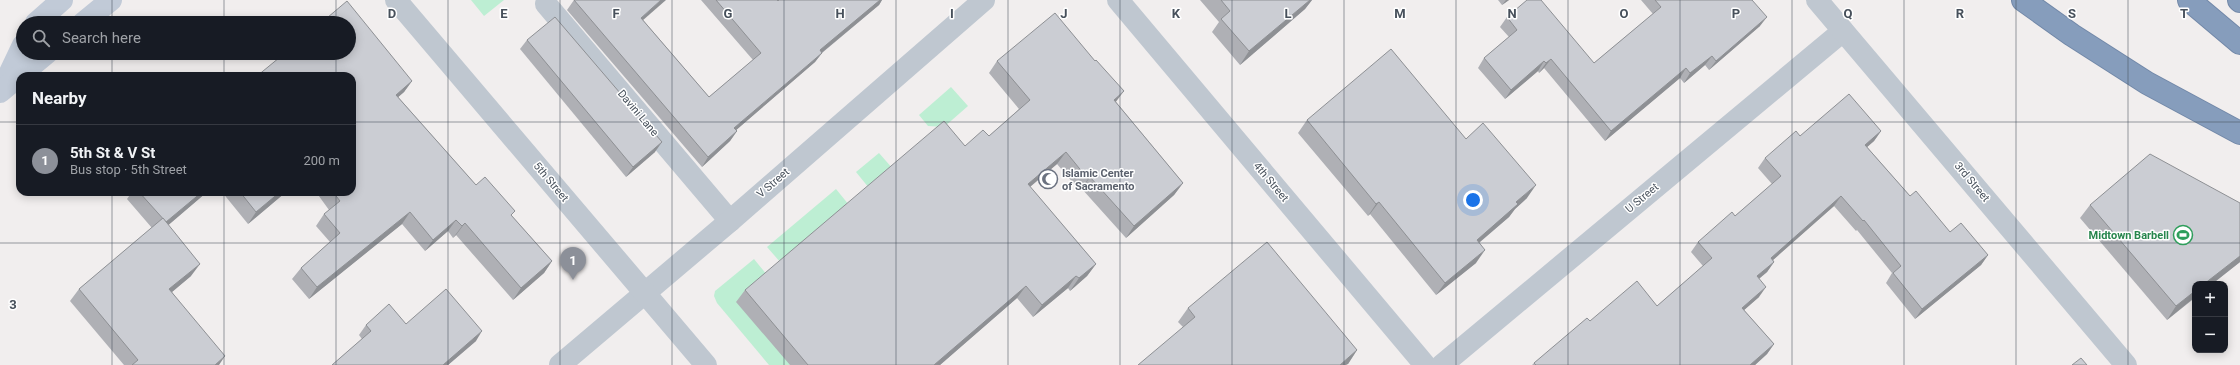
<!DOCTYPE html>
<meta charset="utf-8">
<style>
:root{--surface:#171b24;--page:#20242c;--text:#f1f3f6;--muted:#9ea1a6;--line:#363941;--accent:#8c9099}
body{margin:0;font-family:Roboto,sans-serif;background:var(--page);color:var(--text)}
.controls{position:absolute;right:12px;bottom:12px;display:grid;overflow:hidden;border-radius:8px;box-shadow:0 2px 10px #0003}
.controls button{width:36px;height:36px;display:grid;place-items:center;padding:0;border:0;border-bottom:1px solid var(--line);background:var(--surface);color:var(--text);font:20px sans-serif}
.you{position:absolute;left:1473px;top:200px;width:14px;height:14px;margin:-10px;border:3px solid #fff;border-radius:50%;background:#1a73e8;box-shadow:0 0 0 6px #1a73e833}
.badge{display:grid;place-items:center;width:26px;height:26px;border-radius:50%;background:var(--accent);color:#fff;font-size:13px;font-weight:700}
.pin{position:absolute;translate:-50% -33px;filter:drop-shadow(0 1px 2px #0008)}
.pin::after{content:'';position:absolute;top:21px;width:14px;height:12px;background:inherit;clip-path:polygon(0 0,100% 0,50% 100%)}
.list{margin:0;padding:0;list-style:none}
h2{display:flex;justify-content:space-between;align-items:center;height:52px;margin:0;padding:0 16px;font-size:17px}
h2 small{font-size:13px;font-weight:400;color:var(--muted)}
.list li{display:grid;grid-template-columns:26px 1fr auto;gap:12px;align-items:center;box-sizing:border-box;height:72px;padding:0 16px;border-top:1px solid var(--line)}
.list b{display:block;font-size:15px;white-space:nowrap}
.list p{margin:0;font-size:13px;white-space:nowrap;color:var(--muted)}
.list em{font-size:13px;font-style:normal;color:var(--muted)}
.icon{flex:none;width:22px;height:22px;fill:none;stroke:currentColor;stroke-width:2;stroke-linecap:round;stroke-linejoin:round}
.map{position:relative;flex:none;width:2240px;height:365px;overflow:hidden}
.search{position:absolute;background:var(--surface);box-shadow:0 2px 10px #0003;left:16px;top:16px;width:340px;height:44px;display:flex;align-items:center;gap:10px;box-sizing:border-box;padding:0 14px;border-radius:22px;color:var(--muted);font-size:15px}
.panel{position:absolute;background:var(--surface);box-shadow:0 2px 10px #0003;left:16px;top:72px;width:340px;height:124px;border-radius:12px}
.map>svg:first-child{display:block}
.green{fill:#bdeed3}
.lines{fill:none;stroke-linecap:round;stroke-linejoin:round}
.motorway-casing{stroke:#7288a8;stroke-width:24}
.minor{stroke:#bfc7d0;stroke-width:22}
.tertiary{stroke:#bfc7d0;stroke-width:22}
.secondary{stroke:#c1cad7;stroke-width:22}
.motorway{stroke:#869dbc;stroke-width:22}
.wall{fill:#afb0b5}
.shaded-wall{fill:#8e9094}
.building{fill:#cbcdd3;stroke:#8e9094}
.grid{fill:none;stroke:#47505b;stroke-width:1;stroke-opacity:0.55}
.labels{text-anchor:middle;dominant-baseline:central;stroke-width:3;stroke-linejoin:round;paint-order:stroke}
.street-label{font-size:11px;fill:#47505b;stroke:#fff}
.worship-label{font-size:11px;font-weight:bold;fill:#5b616d;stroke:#fff;text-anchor:start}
.leisure-label{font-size:11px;font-weight:bold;fill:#27864d;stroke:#fff;text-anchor:end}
.grid-label{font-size:13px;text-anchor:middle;font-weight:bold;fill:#47505b;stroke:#fff;stroke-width:3;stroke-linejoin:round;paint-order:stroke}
</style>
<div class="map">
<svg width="2240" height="365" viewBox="0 0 2240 365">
<rect width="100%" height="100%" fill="#f1eeee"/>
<!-- green -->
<g class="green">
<path d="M471 0H504L484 16Z"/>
<path d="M951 87 968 106 944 127 928 126 919 115Z"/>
<path d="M879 153 893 169 869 188 856 172Z"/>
<path d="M836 189 849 205 781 263 767 247Z"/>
<path d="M754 259 767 275 790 365H769L717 303 714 296 715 291Z"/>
</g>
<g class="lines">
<!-- motorway casing -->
<g class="motorway-casing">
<g id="motorway">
<path d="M2023 0 2072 35 2147 83 2240 133"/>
<path d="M2189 0 2240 43"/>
<path d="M2239 0 2240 1"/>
</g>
</g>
<!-- minor -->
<g class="minor">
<path d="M1118 0 1425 365"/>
<path d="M546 4 730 221"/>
<path d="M560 365 730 221 984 0"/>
<path d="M1442 365 1843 31"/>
</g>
<!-- tertiary -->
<g class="tertiary">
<path d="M396 0 706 365"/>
<path d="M1817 0 2126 365"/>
</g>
<!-- secondary -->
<g class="secondary">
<path d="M36 23 62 0"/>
<path d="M83 23 111 0"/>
<path d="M4 85 23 45"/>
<path d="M0 92 47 53"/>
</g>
<!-- motorway -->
<use href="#motorway" class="motorway"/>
</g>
<!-- wall -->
<g class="wall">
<path d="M574 0 643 20 709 97 753 60 701 0H777L778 1 779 0H882L879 5 822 53 815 62 736 130 737 131 730 141 702 167 567 10Z"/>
<path d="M1200 0H1312L1305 9 1240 65 1212 32 1219 22Z"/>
<path d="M1498 0H1509L1502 5Z"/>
<path d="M1641 0H1752L1760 26 1709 70 1705 65 1684 83 1680 78 1605 141 1544 68 1539 73 1538 71 1505 99 1478 68 1484 58 1509 37 1500 27 1507 17 1594 63 1653 14Z"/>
<path d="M527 40 655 152 626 177 520 49Z"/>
<path d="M997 61 1116 102 1183 183 1174 195 1126 238 1082 189 1080 191 1057 164 1030 187 1096 264 1087 276 1070 291 1068 288 1033 317 1017 298 940 365H790L736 302 745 290 965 146 989 136 1019 109 989 73Z"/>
<path d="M352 76 412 81 404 92 398 97 476 185 512 216 552 261 544 273 513 300 456 235 453 238 448 231 425 251 402 224 309 299 292 279 301 268 330 242 316 226 324 214 329 210 316 192H352Z"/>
<path d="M1307 120 1466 139 1527 198 1515 209 1509 217 1479 243 1476 263 1436 295 1370 214 1368 216 1298 133Z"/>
<path d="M1881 131 1874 141 1867 147 1910 196 1950 232 1988 255 1981 265 1915 319 1886 283 1892 273 1857 230 1856 231 1834 206 1773 260 1774 262 1767 272 1759 279V297L1744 310 1774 344 1767 354 1755 365H1532L1534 363 1590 321 1657 306 1703 266 1691 252 1698 242 1735 216 1772 184 1758 168 1765 158 1800 136Z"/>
<path d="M132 192H207L168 225 191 276 172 292 219 365H124L70 301 79 289 152 228 127 199Z"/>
<path d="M222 192H286L248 224Z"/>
<path d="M2240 203V262L2167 320 2080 218 2090 205Z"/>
<path d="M1188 308 1357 350 1348 364 1183 327 1178 322Z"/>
<path d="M406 324 476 341 448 365H332L362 339 359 335 366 325Z"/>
</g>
<!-- shaded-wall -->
<g class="shaded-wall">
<path d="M661 0H666L634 28 641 18Z"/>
<path d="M879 0H882L879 5 813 60 820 50Z"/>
<path d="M1310 0H1312L1305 9 1240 65 1249 51Z"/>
<path d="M1506 0H1509L1502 5Z"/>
<path d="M1767 17 1760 26 1709 70 1716 61Z"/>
<path d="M822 53 815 62 727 138 734 128Z"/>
<path d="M1712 56 1705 65 1684 83 1690 73Z"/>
<path d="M1551 59 1544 68 1539 73 1546 63Z"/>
<path d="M1544 61 1538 71 1505 99 1511 90Z"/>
<path d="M1686 68 1680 78 1605 141 1611 131Z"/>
<path d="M412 81 404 92 388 106 396 95Z"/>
<path d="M1124 91 1115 103 1114 100Z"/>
<path d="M737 131 730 141 702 167 708 157Z"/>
<path d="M1881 131 1874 141 1858 155 1865 145Z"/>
<path d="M662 142 655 152 626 177 633 167Z"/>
<path d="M1066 152 1057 164 1019 196 1028 184Z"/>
<path d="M1090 177 1082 189 1080 191 1088 179Z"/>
<path d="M1183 183 1174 195 1126 238 1134 226Z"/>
<path d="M1536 185 1527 198 1515 209 1509 217 1468 252 1477 240 1516 202Z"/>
<path d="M202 192H207L158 234 166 222Z"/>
<path d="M280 192H286L248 224 256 212Z"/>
<path d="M1841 196 1834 206 1764 268 1771 258Z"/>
<path d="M1379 202 1370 214 1368 216 1376 204Z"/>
<path d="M410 212 402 224 309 299 317 287Z"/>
<path d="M456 220 448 231 425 251 433 240Z"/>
<path d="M465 223 456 235 453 238 462 226Z"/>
<path d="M1485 250 1476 263 1436 295 1445 283Z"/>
<path d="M1988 255 1981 265 1915 319 1922 309Z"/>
<path d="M2240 256V262L2212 284H2204Z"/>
<path d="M552 261 544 273 513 300 521 288Z"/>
<path d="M1774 262 1767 272 1750 286 1757 276Z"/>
<path d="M200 264 191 276 160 302 169 289Z"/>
<path d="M1096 264 1087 276 1070 291 1079 278Z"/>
<path d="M1076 276 1068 288 1033 317 1042 305Z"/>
<path d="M1026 286 1017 298 940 365H934Z"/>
<path d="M1766 287 1759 297 1735 318 1742 308Z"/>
<path d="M2195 291V297L2167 320 2176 306Z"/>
<path d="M482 331 476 341 448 365H443Z"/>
<path d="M1774 344 1767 354 1755 365H1750Z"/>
<path d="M1357 350 1348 364 1346 365H1340Z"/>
<path d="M225 356 219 365H215Z"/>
</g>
<!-- building -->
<g class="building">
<path d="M574 0H661L641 18 709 97 761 53 716 0H777L778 1 779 0H880L820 50 822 53 734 128 737 131 708 157Z"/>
<path d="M1221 0H1310L1249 51 1221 19 1230 11Z"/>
<path d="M1527 0H1541L1594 63 1661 7 1655 0H1752L1767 17 1716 61 1712 56 1690 73 1686 68 1611 131 1551 59 1546 63 1544 61 1511 90 1484 58 1517 30 1507 17Z"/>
<path d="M347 1 412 81 396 95 476 185 485 177 515 211 511 215 552 261 521 288 465 223 462 226 456 220 433 240 410 212 317 287 301 268 340 233 324 214 340 201 333 192H352V76H257L285 53H349V23H321Z"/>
<path d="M1055 13 1095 61 1096 60 1124 91 1114 100 1183 183 1134 226 1090 177 1088 179 1066 152 1028 184 1096 264 1079 278 1076 276 1042 305 1026 286 934 365H808L745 290 944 121 965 146 983 130 989 136 1030 100 997 61Z"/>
<path d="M555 17 662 142 633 167 527 40Z"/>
<path d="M1391 49 1466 139 1483 123 1536 185 1516 202 1518 204 1477 240 1485 250 1445 283 1379 202 1376 204 1307 120Z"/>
<path d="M1849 94 1881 131 1865 145 1910 196 1916 191 1950 232 1961 223 1988 255 1922 309 1893 273 1901 266 1864 220 1863 221 1841 196 1771 258 1774 262 1757 276 1766 287 1742 308 1774 344 1750 365H1536L1534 363 1587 318 1590 321 1637 281 1657 306 1712 258 1698 242 1732 212 1735 216 1781 176 1765 158 1796 131 1800 136Z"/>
<path d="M2150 154 2240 203V256L2204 284H2195V291L2176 306 2090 205Z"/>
<path d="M139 192H202L166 222Z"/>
<path d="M240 192H280L256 212Z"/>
<path d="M163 218 200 264 169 289 225 356 215 365H132L138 360 79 289Z"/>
<path d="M1267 242 1357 350 1340 365H1138L1195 317 1188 308Z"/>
<path d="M446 289 482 331 443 365H332L371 331 366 325 389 304 406 324Z"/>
<path d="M2081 358 2087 365H2072Z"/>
</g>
<!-- grid -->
<path class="grid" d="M112 0V23M224 0V23M336 0V23M448 0V365M560 0V365M672 0V365M784 0V365M896 0V365M1008 0V365M1120 0V365M1232 0V365M1344 0V365M1456 0V365M1568 0V365M1680 0V365M1792 0V365M1904 0V365M2016 0V365M2128 0V365M112 53V76M224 53V76M336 53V76M0 122H20M352 122H2240M112 192V365M224 192V365M336 192V365M0 243H2240"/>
<!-- icons -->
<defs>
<g id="mosque-ring" transform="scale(1)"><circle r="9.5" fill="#fff" stroke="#6b7280" stroke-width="1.5"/><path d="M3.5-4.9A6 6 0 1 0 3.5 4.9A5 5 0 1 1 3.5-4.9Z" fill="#6b7280"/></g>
<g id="stadium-ring" transform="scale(1)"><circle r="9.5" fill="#fff" stroke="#2e9e5b" stroke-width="1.5"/><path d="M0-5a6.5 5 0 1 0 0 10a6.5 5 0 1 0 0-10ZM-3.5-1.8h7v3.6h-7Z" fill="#2e9e5b"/></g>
</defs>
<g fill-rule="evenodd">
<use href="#mosque-ring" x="1048" y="179"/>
<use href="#stadium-ring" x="2183" y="235"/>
</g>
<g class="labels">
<!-- street labels -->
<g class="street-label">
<text transform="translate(638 113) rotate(50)">Davini Lane</text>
<text transform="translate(551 182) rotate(50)">5th Street</text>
<text transform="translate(1271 182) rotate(50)">4th Street</text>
<text transform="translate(1972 182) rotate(50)">3rd Street</text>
<text transform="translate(773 183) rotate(-41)">V Street</text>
<text transform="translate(1642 198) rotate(-40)">U Street</text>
</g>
<!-- worship labels -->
<g class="worship-label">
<text x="1062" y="173">Islamic Center<tspan x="1062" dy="13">of Sacramento</tspan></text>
</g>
<!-- leisure labels -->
<g class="leisure-label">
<text x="2169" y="235">Midtown Barbell</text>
</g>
</g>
<g class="grid-label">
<text x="392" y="18">D</text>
<text x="504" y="18">E</text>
<text x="616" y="18">F</text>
<text x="728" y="18">G</text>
<text x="840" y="18">H</text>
<text x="952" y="18">I</text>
<text x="1064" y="18">J</text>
<text x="1176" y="18">K</text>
<text x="1288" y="18">L</text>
<text x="1400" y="18">M</text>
<text x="1512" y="18">N</text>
<text x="1624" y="18">O</text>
<text x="1736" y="18">P</text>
<text x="1848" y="18">Q</text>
<text x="1960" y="18">R</text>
<text x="2072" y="18">S</text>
<text x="2184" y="18">T</text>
<text x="13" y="309">3</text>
</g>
</svg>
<div class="controls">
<button>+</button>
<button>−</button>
</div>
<div class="you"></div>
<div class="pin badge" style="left:573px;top:280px">1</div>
<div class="search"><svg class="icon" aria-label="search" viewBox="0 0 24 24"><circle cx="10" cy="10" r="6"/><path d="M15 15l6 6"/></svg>Search here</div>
<section class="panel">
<h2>Nearby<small></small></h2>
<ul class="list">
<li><span class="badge">1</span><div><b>5th St &amp; V St</b><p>Bus stop · 5th Street</p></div><em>200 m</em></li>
</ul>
</section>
</div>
